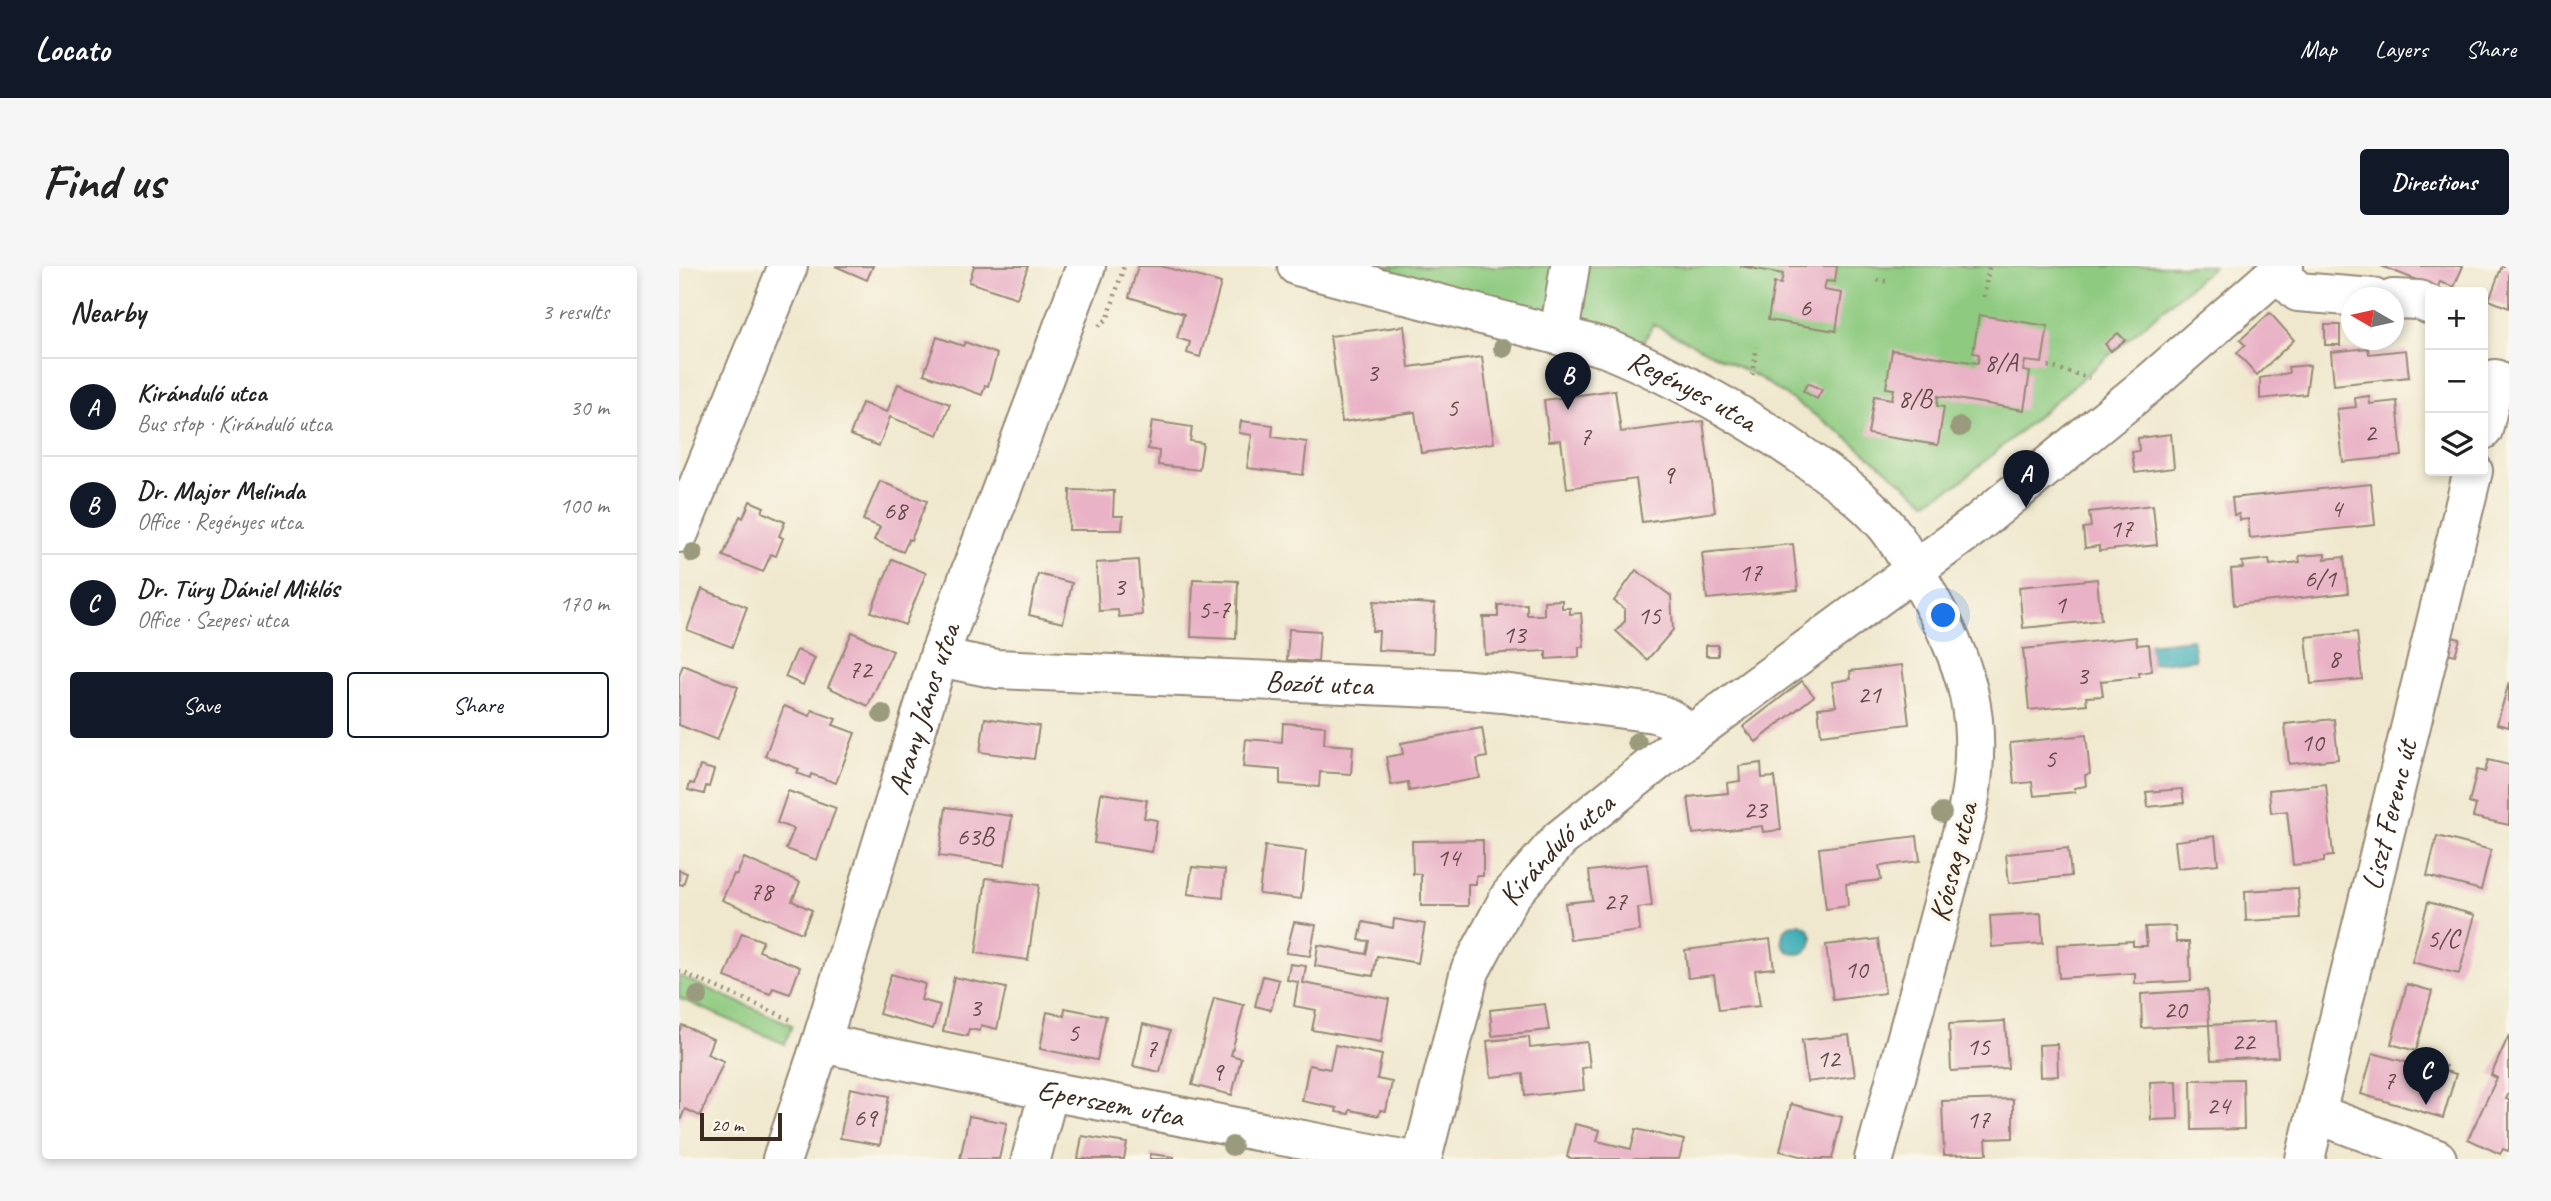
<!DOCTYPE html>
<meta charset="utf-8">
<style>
:root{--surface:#fff;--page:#f6f6f6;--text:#222;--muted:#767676;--line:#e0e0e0;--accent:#111827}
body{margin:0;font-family:Caveat,sans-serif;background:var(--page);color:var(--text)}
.controls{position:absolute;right:21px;top:21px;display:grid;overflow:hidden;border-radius:7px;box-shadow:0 4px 10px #0003}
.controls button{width:63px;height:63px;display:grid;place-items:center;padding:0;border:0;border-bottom:2px solid var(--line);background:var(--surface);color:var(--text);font:35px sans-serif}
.compass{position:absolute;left:1662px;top:21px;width:63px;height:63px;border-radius:50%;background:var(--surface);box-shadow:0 4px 10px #0003;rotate:279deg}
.scale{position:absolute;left:21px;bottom:18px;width:82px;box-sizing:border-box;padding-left:7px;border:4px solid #3b2a1e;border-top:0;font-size:19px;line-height:24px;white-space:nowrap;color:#3b2a1e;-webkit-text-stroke:5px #fbf7ec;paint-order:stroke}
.you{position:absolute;left:1265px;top:350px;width:24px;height:24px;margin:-18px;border:5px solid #fff;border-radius:50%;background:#1a73e8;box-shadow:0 0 0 10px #1a73e833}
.badge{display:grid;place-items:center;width:46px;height:46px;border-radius:50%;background:var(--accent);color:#fff;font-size:23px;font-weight:700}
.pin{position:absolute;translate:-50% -58px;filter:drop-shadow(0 2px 4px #0008)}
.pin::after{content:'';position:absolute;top:37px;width:24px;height:21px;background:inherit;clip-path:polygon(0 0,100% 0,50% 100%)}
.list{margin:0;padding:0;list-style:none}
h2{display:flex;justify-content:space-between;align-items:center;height:91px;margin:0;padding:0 28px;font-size:30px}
h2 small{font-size:23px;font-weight:400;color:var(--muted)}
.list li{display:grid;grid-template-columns:46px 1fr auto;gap:21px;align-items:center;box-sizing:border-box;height:98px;padding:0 28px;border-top:2px solid var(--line)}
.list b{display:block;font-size:26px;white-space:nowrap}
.list p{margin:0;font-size:23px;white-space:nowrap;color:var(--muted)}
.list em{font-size:23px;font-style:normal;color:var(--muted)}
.actions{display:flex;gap:14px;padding:21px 28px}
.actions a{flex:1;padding:16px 0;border:2px solid var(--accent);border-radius:7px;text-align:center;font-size:24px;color:var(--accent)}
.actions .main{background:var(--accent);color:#fff}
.icon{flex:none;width:38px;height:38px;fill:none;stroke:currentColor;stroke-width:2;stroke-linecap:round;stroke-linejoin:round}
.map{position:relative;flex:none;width:1830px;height:893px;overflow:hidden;border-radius:7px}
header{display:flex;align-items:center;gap:42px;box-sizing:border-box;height:98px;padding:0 35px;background:var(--accent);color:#fff}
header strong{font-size:33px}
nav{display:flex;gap:38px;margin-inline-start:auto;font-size:24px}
.intro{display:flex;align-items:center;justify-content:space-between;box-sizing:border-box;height:168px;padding:0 42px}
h1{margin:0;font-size:49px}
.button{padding:18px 32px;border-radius:7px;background:var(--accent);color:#fff;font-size:24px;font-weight:700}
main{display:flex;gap:42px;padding:0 42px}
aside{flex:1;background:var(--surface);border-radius:7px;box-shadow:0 4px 10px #0003}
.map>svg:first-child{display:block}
.green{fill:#8eca80;stroke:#647a4f;stroke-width:2}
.water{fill:#3bacb6;stroke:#3b6b6a;stroke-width:2}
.building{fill:#e9b2c6}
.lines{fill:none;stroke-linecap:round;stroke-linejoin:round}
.minor-casing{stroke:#968976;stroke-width:42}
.path{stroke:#968976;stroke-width:4.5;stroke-dasharray:2 5;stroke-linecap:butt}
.minor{stroke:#fff;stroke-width:38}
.tree{fill:#9a9a7d}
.labels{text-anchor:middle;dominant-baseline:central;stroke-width:7;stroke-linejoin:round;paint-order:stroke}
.number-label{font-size:26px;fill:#664c48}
.street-label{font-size:30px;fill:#3b2a1e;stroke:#fbf7ec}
</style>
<header>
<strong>Locato</strong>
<nav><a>Map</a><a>Layers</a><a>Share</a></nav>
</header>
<div class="intro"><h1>Find us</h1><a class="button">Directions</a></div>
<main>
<aside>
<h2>Nearby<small>3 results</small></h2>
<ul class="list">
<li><span class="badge">A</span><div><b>Kiránduló utca</b><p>Bus stop · Kiránduló utca</p></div><em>30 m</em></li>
<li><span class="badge">B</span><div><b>Dr. Major Melinda</b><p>Office · Regényes utca</p></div><em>100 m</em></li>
<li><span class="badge">C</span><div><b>Dr. Túry Dániel Miklós</b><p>Office · Szepesi utca</p></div><em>170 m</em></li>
</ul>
<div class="actions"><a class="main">Save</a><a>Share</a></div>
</aside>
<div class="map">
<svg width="1830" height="893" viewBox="0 0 1830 893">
<rect width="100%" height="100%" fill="#fbf7ec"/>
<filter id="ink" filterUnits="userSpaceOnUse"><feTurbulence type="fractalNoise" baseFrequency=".0143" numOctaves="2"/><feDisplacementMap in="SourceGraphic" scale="14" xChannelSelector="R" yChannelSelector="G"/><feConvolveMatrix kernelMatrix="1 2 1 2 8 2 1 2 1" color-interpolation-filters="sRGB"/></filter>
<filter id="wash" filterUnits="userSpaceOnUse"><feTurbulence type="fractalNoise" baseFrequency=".00686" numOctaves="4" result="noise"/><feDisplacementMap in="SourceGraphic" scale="28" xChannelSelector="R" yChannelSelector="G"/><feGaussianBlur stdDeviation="1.57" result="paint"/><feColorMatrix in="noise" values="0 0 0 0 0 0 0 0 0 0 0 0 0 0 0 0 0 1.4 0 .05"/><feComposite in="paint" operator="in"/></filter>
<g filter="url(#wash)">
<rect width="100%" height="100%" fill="#f0e8ce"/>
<!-- green -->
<g class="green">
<path d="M666 0H1535L1279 218 1247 236 1161 166 1079 111 974 58 965 76 902 55 864 52Z"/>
<path d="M0 710 113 759 106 778 0 732Z"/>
</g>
<!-- water -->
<g class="water">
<path d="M1513 373 1516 393 1472 398 1470 378Z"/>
<circle cx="1118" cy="673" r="15"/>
</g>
<g id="blocks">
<!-- building -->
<g class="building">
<path d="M156 0H194L188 14Z"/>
<path d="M295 0H349L338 32 290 16Z"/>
<path d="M459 0H482L542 17 521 91 508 87 511 76 498 72 505 48 450 31Z"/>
<path d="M1061 0H1158L1156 16 1147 15 1145 24 1163 27 1157 65 1089 54 1095 17 1102 18 1104 8Z"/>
<path d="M1702 0H1784L1775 21 1761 16 1758 22Z"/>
<path d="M1823 0H1830V42L1810 34Z"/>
<path d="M1591 47 1615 74 1578 109 1558 87 1566 79 1561 74Z"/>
<path d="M1300 49 1369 60 1363 97 1346 95 1344 105 1351 106 1345 144 1259 130 1258 140 1265 141 1259 179 1189 168 1195 130 1213 133 1215 123 1207 122 1213 84 1299 97 1300 88 1294 87Z"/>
<rect x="1646" y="59" width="15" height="20"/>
<path d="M725 60 730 101 803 91 815 177 742 187 736 146 663 156 651 70Z"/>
<path d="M1439 67 1446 74 1432 85 1426 78Z"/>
<path d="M258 71 284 80 286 76 318 88 309 120 306 119 303 129 245 108Z"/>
<path d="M1689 82 1690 88 1727 84 1730 111 1655 119 1652 86Z"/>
<path d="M1631 99 1627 128 1581 133V112L1610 107 1609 101Z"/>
<path d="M1129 117 1143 124 1138 133 1124 125Z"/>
<path d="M219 118 271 138 259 169 211 151 200 180 171 169 183 137 208 146Z"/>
<path d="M936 124 942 166 1024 155 1036 246 963 256 957 213 888 222 882 174 870 175 865 134Z"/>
<path d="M1690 130 1691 138 1718 135 1723 190 1664 196 1658 143 1677 141 1676 132Z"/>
<path d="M473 155 513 161 511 175 524 177 520 204 479 199 480 185 469 183Z"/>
<path d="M562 155 594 159 593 171 628 176 624 209 568 202 573 169 560 167Z"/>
<path d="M1492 168 1495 202 1456 207 1453 186 1460 185 1459 172Z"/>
<path d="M201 215 248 235 232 274 230 273 224 286 195 274 201 261 184 254Z"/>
<path d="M1692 218 1696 259 1571 272 1569 253 1561 254 1560 248 1555 249 1553 232Z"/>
<path d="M391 224 435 225 434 250H444L443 264H390Z"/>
<path d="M71 235 85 241 83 246 106 256 100 270 104 272 97 290 92 288 84 306 44 290 61 250 64 252Z"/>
<path d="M1474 239 1478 279 1420 285V280L1406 282 1404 262 1412 261 1410 246Z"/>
<path d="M1114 278 1119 324 1028 333 1023 287Z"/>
<path d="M1646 288V293L1665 291 1669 327 1555 339 1552 303 1564 302 1563 296 1590 293 1591 299 1621 296 1620 290Z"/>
<path d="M213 293 247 307 226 359 192 346Z"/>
<path d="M459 294 463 349 440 351 439 344 420 345 417 297Z"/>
<path d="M957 304 992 330 994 364 968 394 937 365 946 355V343L935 335Z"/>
<path d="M359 308 393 317 384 357 350 349Z"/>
<path d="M514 313 559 315 557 373 512 371Z"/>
<path d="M1418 313 1422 354 1344 362 1340 321Z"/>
<path d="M23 323 68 341 53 381 8 364Z"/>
<path d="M883 334V342H891V348L902 347 905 381H900V391L867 393V385L806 388 804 351H819V339L848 338V349H865V335Z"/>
<path d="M695 335 756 338 754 387 699 384 700 365H693Z"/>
<path d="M610 363 641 365 639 396 608 394Z"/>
<path d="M173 366 214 385 189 440 149 421Z"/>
<path d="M1678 366 1683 413 1632 418 1627 371Z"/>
<path d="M1769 370 1781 373 1776 389 1765 386Z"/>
<path d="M1457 371 1458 379 1470 378 1473 405 1460 407V411L1422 415 1424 430 1407 431 1408 438 1350 444 1344 383Z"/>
<rect x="1027" y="379" width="12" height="11"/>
<path d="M118 384 136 392 124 419 106 411Z"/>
<path d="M4 399 59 421 38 474 0 459V410Z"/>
<path d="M1223 399 1230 458 1142 469 1139 442 1157 440 1153 416 1172 413 1171 405Z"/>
<path d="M1123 415 1135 430 1077 476 1064 461Z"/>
<path d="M1830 416V461L1818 458Z"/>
<path d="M105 440 131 450 133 444 157 453 154 459 176 467 157 517 132 508 131 512 118 507 120 503 86 490Z"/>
<path d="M306 452 360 460 355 493 301 486Z"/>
<path d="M1655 453 1659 493 1610 498 1606 458Z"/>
<path d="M604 457 646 460 645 478 674 480 672 508 641 506 640 521 601 518V504L564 501 567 473 603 476Z"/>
<path d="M803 462 808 491 798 493 801 512 730 525 729 516 712 519 707 491 724 488 722 477Z"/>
<path d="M1407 469 1411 508 1406 509 1407 520 1395 522 1396 526 1355 530 1353 516 1335 518 1331 477Z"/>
<path d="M1809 494 1830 499V559L1794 551 1797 539 1790 537 1798 504 1806 506Z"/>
<path d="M1082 497 1083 512 1096 511 1102 564 1084 566 1083 560 1014 568 1009 531 1049 527 1048 517 1061 515 1060 500Z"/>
<path d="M21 500 35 504 30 521 27 520 25 528 9 524 11 517 15 518Z"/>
<path d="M1647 518 1654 590 1645 591V596L1614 599 1608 545 1592 547 1590 524Z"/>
<path d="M1503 523 1505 537 1469 541 1467 526Z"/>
<path d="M109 525 157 542 138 594 107 583 115 563 98 557Z"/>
<path d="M422 527 468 534 465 552 478 554 473 586 415 577Z"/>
<path d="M267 541 333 550 326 599 260 590Z"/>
<path d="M1238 570 1241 595 1200 600 1202 614 1167 618 1169 640 1147 643 1140 582Z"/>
<path d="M1536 570 1539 598 1499 602 1496 575Z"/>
<path d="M1758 570 1812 584 1802 624 1748 610Z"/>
<path d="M804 574V610H797V618H789V640H742V608H734L733 575Z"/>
<path d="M586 580 627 585 622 633 580 628Z"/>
<path d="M1389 582 1392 610 1330 617 1327 588Z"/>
<path d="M65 592 121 616 113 635 133 644 123 667 43 634 55 608 58 609Z"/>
<path d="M968 598 973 640 959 642 961 665 891 674 886 637 913 634 910 605Z"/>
<path d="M513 601 546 604 544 632 509 628Z"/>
<path d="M0 604 8 607 4 619 0 618Z"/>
<path d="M307 612 360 619 349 694 297 687Z"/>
<path d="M1619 622 1621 652 1567 655 1566 625Z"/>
<path d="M1749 636 1796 649 1780 708 1733 696Z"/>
<path d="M1362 647 1364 677 1313 681 1311 650Z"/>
<path d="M715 653 746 658 739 697 698 690 694 710 636 700 639 679 687 688 690 675 680 674 684 656 714 662Z"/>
<path d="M615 656 637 659 631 690 607 687Z"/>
<path d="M1496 660 1497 676H1510L1512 715 1456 718V707L1380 712 1378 679 1454 675V680H1468L1466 661Z"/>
<path d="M63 667 84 675 80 685 121 701 111 728 94 722 91 728 46 711Z"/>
<path d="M1091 673 1095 702 1076 704 1081 740 1040 744 1035 709 1009 712 1006 684Z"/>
<path d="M1199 673 1206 727 1154 734 1147 679Z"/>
<path d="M611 698 627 700 624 717 710 733 702 776 633 764 637 744 615 740 619 716 608 714Z"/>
<path d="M212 708 246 718 242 734 261 739 254 763 200 748Z"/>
<path d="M584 710 600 714 592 744 576 740Z"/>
<path d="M275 711 327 722 318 763 302 759 301 765 290 763 288 770 264 765Z"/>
<path d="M1728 718 1753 725 1737 785 1712 778Z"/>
<path d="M1528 724 1530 759 1597 755 1599 791 1532 794 1530 759 1463 762 1462 728Z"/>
<path d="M535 732 565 739 552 789 562 792 553 829 513 819Z"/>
<path d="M866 738 870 764 813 770 811 744Z"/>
<path d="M386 742 427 750 418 794 361 783 368 746 385 750Z"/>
<path d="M1326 755 1329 802 1272 805 1270 758Z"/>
<path d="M464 758 491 765 481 806 454 800Z"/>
<path d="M3 759 34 773 28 788 45 795 21 850 6 843 0 857V766Z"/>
<path d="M1170 769 1176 810 1128 816 1123 774Z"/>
<path d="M1830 769V827L1827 833 1830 834V883L1829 885 1824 883 1821 888 1789 873 1818 812 1812 809Z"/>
<path d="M850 771 851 782 908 776 911 801 903 802 905 824 846 830 844 808 812 811 808 775Z"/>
<path d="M1378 778 1379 810 1361 811 1360 779Z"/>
<path d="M656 779 703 789 698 813 713 816 707 845 701 844 700 850 671 844 670 848 657 846 658 842 623 835 630 799 651 803Z"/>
<path d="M1694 787 1744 801 1746 794 1767 800 1766 805 1777 808 1764 852 1682 828Z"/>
<path d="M1564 813 1565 863 1513 864 1512 814Z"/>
<path d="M1498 815 1499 853 1472 854 1471 816Z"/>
<path d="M171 822 210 830 201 879 161 872Z"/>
<path d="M1334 833V872L1307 873 1308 888 1265 889 1263 835Z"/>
<path d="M1112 838 1163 851 1153 893H1134L1101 885Z"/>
<path d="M290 850 328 857 320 893H281Z"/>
<path d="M896 858 921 864 918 875 952 883 957 863 1005 874 1000 893H895L888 891Z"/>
<path d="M403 870 448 877 445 893H399Z"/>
<path d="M471 888 495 891V893H471Z"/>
</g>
</g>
</g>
<g filter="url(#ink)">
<use href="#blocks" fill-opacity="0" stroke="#968976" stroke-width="2"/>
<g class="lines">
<!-- minor casing -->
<g class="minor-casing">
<g id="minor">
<path id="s1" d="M618 0 927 82C1005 115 1066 149 1135 198 1159 215 1185 234 1204 256 1220 273 1229 295 1241 314 1289 400 1308 454 1287 552L1195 893"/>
<path d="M1599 6 1619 26 1694 32"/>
<path d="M1714 33 1740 34 1751 39"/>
<path d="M880 69 891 0"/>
<path d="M1804 164 1816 113"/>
<path d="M0 267 109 0"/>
<path id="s2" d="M261 387 279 395 318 403 779 423 823 427 975 447C991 451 999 457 1010 470"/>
<path id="s3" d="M142 777 370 825 723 893"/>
<path d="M1638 848 1758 893"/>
<path id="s4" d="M103 893 142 777 261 387 407 0"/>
<path d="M352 893 370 825"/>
<path id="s5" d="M743 893 791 705 831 630 881 573 1010 470 1294 261 1472 116 1605 0"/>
<path id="s6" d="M1626 893 1794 205"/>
</g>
</g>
<!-- path -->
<g class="path">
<path d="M1198 14 1211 16"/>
<path d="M1305 31 1310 0"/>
<path d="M420 60 429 52 445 0"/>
<path d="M1369 100 1410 112"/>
<path d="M1073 109 1078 81"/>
<path d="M0 705 115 755"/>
</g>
<!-- minor -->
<use href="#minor" class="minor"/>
</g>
<!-- trees -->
<g class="tree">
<circle cx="824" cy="82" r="10"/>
<circle cx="1281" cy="161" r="10"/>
<circle cx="14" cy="287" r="10"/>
<circle cx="203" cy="448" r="10"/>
<circle cx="958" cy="476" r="10"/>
<circle cx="1263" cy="547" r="10"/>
<circle cx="19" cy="730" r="10"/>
<circle cx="553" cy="880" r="10"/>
</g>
</g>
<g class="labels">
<!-- number labels -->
<g class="number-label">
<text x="1126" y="41">6</text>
<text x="1322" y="96">8/A</text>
<text x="693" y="106">3</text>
<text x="1236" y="132">8/B</text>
<text x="773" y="141">5</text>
<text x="1691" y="166">2</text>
<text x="906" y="170">7</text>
<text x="989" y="208">9</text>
<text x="1657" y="242">4</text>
<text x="216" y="244">68</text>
<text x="1442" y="262">17</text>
<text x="1071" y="306">17</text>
<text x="1641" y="312">6/1</text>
<text x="440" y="320">3</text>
<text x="1381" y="338">1</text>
<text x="535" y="343">5-7</text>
<text x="970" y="349">15</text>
<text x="835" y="368">13</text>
<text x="1655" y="392">8</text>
<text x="181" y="403">72</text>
<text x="1403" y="409">3</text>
<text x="1190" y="428">21</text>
<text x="1633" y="476">10</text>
<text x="1371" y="492">5</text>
<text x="1076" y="543">23</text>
<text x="296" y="570">63B</text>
<text x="769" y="591">14</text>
<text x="82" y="625">78</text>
<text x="936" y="635">27</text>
<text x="1764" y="672">5/C</text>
<text x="1177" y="703">10</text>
<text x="296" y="741">3</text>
<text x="1496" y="743">20</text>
<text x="394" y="766">5</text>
<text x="1564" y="775">22</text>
<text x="1299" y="780">15</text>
<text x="472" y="782">7</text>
<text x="1149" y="792">12</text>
<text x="538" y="805">9</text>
<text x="1710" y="814">7</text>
<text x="1539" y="839">24</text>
<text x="186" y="851">69</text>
<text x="1299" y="853">17</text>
</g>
<!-- street labels -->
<g class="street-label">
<text stroke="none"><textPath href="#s1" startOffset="416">Regényes utca</textPath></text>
<text stroke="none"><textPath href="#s2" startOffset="382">Bozót utca</textPath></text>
<text stroke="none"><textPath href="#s4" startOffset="472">Arany János utca</textPath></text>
<text stroke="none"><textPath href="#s6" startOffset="354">Liszt Ferenc út</textPath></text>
<text stroke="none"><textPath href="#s5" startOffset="345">Kiránduló utca</textPath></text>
<text transform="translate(1274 596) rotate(-76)">Kócsag utca</text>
<text stroke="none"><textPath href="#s3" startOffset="296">Eperszem utca</textPath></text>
</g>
</g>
</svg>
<div class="controls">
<button>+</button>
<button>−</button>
<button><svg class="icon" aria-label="layers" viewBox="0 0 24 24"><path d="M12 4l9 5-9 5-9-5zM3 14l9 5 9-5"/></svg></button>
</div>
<svg class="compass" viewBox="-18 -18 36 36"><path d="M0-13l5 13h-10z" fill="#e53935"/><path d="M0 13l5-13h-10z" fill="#767676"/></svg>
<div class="scale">20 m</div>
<div class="you"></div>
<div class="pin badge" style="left:1347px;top:242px">A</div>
<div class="pin badge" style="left:889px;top:144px">B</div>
<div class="pin badge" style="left:1747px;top:839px">C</div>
</div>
</main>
